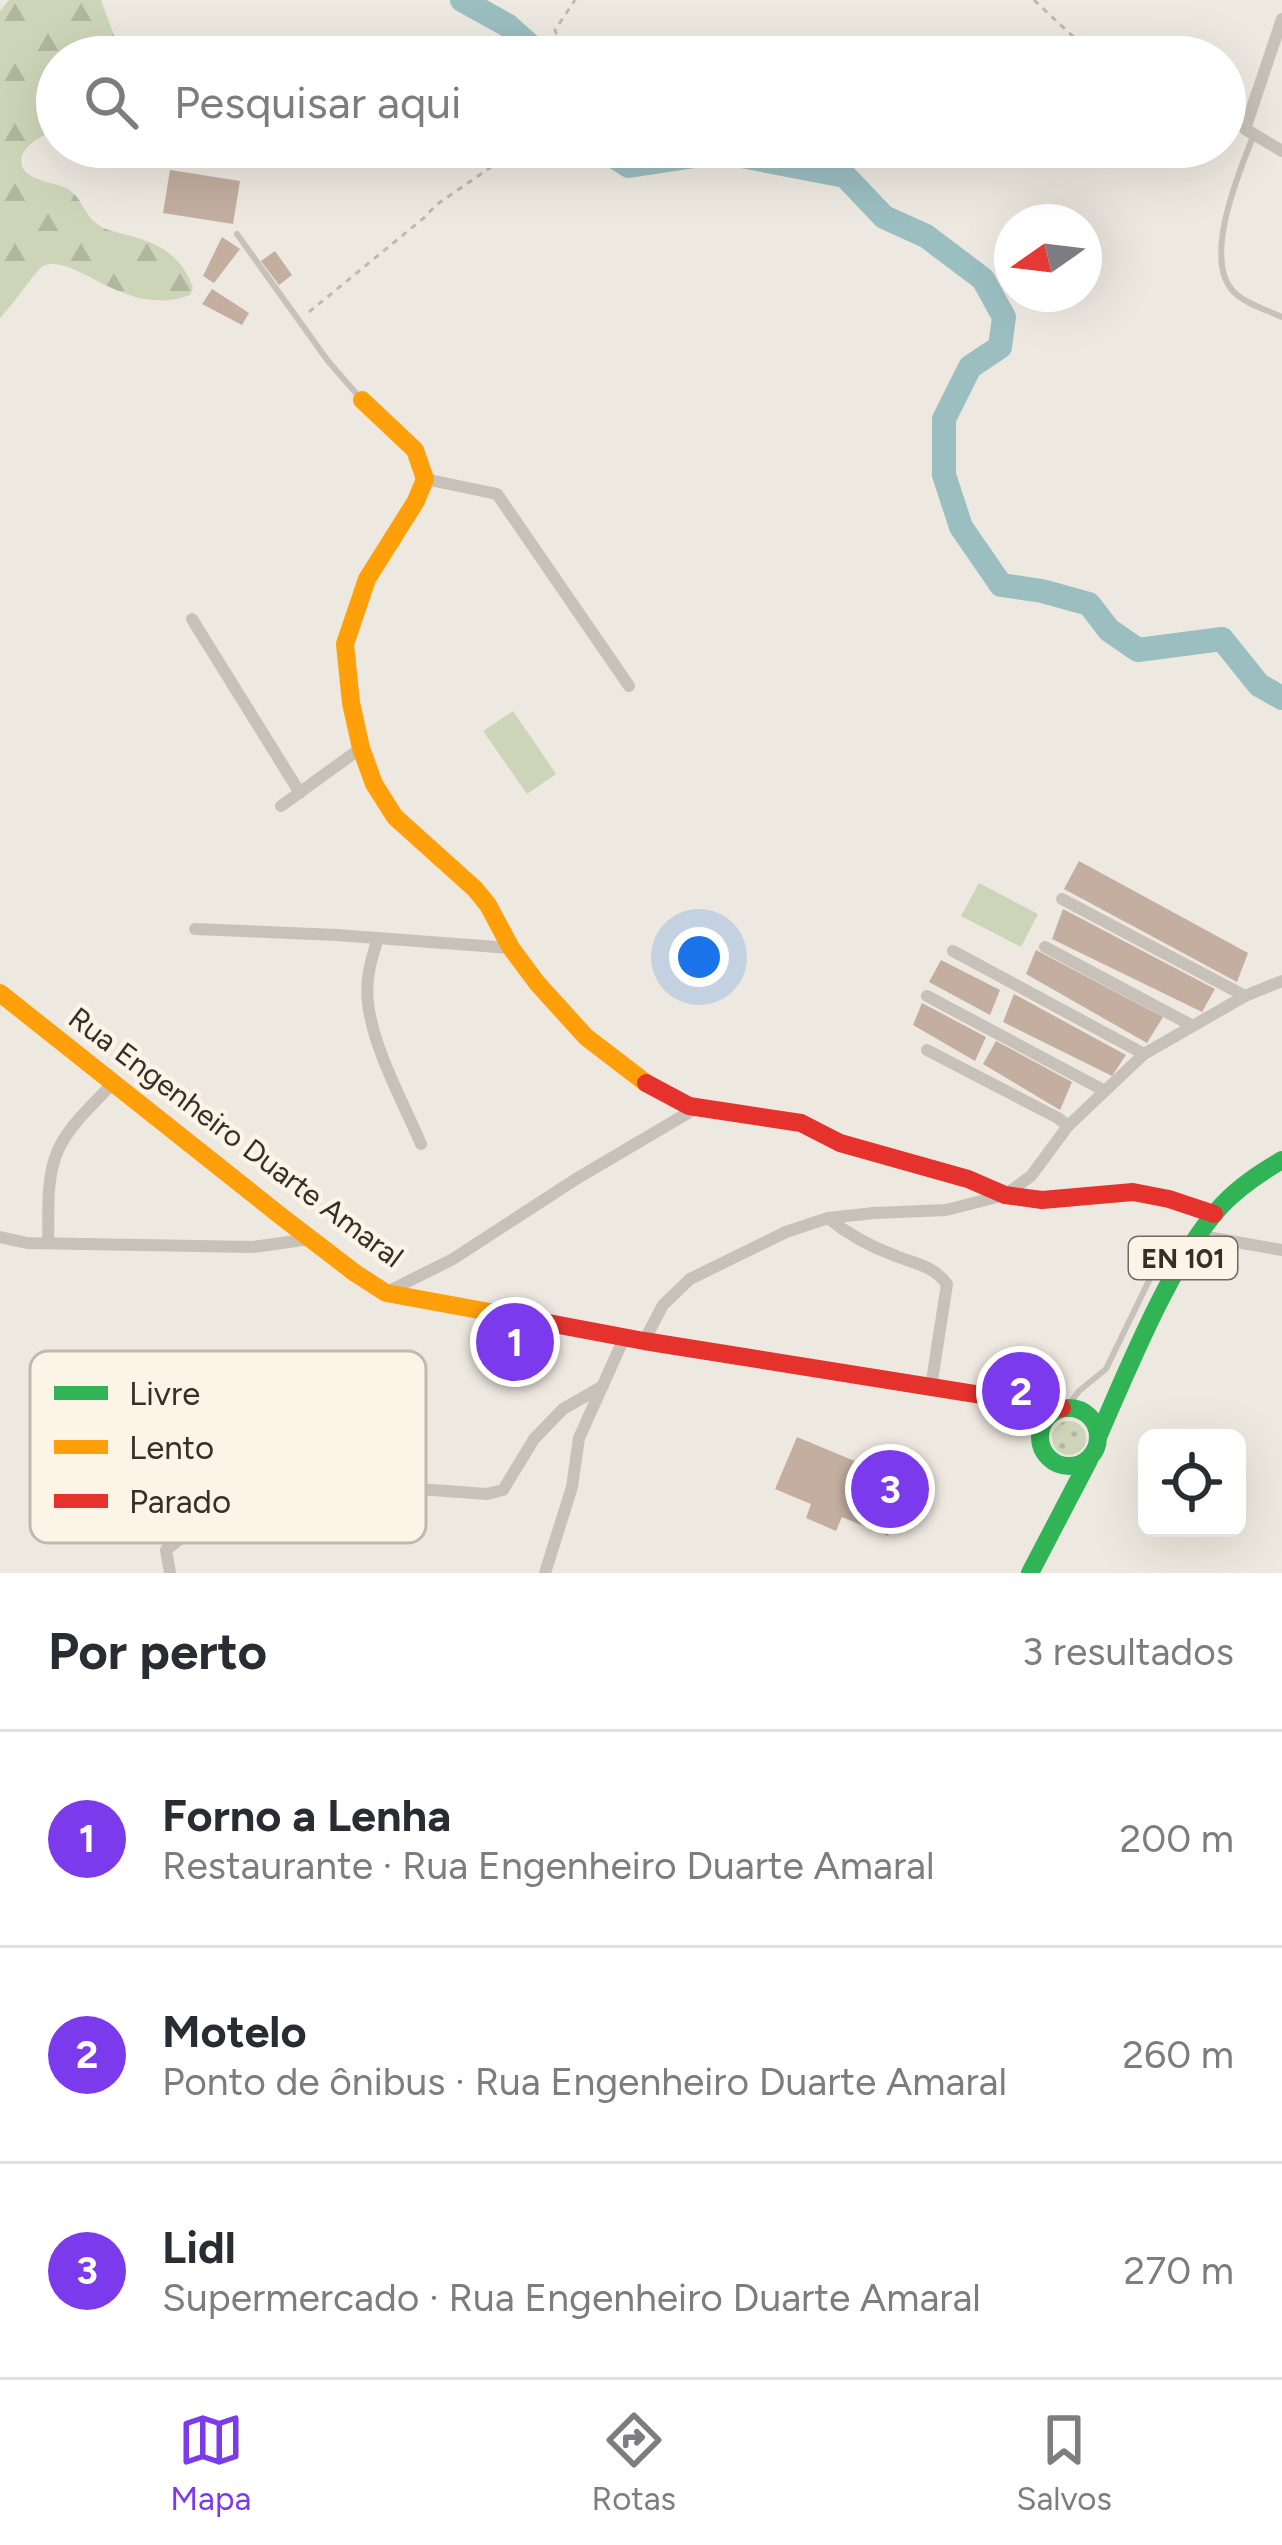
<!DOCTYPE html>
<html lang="pt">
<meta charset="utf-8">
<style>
:root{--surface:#fff;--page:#f2f2f3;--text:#2b2b33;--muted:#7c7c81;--line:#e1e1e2;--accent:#7c3aed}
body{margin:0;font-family:Figtree,sans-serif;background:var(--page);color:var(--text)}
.controls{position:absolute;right:36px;bottom:36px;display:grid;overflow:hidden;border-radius:18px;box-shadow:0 12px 48px #0002}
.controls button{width:108px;height:108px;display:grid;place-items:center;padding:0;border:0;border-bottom:3px solid var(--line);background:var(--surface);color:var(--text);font:60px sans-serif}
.compass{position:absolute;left:994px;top:204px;width:108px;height:108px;border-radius:50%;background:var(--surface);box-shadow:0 12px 48px #0002;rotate:256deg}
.you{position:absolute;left:699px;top:957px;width:42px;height:42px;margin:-30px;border:9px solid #fff;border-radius:50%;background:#1a73e8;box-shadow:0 0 0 18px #1a73e833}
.badge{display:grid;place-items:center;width:78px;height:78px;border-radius:50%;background:var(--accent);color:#fff;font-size:39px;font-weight:700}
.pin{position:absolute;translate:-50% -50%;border:6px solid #fff;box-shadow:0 3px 12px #0006}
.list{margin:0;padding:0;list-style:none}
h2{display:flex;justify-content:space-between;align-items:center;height:156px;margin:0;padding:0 48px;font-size:51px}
h2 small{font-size:39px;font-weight:400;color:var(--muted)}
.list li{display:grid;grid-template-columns:78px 1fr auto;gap:36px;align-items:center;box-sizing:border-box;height:216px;padding:0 48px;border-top:3px solid var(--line)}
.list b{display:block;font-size:45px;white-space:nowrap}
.list p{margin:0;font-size:39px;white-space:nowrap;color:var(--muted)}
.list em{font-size:39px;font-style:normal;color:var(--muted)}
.icon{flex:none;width:66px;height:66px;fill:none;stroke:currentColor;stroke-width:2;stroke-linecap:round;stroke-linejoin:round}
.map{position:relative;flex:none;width:1282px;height:1573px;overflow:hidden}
.search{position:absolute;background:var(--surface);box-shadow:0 12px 48px #0002;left:36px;right:36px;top:36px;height:132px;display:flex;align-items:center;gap:30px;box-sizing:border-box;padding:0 42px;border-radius:66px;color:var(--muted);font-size:45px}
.sheet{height:804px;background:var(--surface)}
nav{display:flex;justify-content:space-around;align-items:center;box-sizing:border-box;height:168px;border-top:3px solid var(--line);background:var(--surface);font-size:33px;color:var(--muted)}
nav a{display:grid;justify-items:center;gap:6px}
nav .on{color:var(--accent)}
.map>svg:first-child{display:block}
.grass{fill:url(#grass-dots)}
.forest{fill:url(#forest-firs)}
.garden{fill:#cdd5b9}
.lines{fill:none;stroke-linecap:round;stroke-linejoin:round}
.river{stroke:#9bbec0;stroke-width:24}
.building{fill:#c3aea0}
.path{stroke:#c0b9b1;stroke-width:3;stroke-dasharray:6 6;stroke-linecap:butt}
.lane{stroke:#c7c1b9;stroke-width:6}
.street{stroke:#c7c1b9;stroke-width:12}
.fast{stroke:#30b455;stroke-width:18}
.slow{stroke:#ff9f0a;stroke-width:18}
.jam{stroke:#e5322d;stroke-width:18}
.labels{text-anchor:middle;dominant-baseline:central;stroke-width:9;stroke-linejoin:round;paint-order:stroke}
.shield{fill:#fbf4e7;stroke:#726961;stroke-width:3}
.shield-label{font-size:27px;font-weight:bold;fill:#382e27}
.street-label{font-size:30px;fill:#382e27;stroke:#fbf4e7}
.key{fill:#fbf4e7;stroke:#c0b9ad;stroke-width:3}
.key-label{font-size:33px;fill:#382e27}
</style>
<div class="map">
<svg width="1282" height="1573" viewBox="0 0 1282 1573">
<defs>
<pattern id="grass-dots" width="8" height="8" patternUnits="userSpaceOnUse" patternTransform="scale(3)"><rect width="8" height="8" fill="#cdd5b9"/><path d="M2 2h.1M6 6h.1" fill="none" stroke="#b1b79f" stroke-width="1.8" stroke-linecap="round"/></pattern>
<pattern id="forest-firs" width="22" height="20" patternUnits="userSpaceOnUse" patternTransform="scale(3)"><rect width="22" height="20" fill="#cdd5b9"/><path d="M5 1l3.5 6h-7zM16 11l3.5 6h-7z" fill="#b1b79f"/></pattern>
</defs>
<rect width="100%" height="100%" fill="#eee9e0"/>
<!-- grass -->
<circle class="grass" cx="1069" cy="1438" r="17"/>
<!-- forest -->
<path class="forest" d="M9 0H101L117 43 119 57H57V129C44 135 14 148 23 168 28 180 55 183 66 188 82 196 83 213 96 223 104 230 113 231 123 234 156 242 181 253 193 288L190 295C126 320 75 252 43 266 37 269 10 309 0 318V11Z"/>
<!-- garden -->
<g class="garden">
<path d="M513 711 556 774 527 794 483 731Z"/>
<path d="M979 883 1038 914 1021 947 961 916Z"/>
</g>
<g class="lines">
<!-- river -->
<g class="river">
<path d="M462 0 507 25 543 57"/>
<path d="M599 147 629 166 721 152 845 176 884 217 926 236 983 279 1004 317 1000 347 970 367 944 419V475L961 527 1001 585 1042 591 1089 604 1109 630 1138 650 1222 639 1259 685 1282 698"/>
</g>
</g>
<!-- building -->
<g class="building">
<path d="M170 170 240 181 233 224 163 213Z"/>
<path d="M222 237 240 249 214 283 203 276Z"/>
<path d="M275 251 292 275 279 285 261 261Z"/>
<path d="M212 289 249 313 242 325 202 304Z"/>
<path d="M1079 861 1248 953 1237 982 1064 889Z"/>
<path d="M1063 909 1215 989 1202 1012 1052 939Z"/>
<path d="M1036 950 1163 1017 1147 1043 1026 974Z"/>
<path d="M941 960 1000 990 990 1015 929 982Z"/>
<path d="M1014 994 1126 1055 1112 1076 1003 1022Z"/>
<path d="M922 1003 986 1037 975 1061 913 1025Z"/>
<path d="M996 1041 1072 1082 1060 1110 983 1064Z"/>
<path d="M797 1437 910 1484 888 1536 842 1517 836 1531 806 1518 811 1504 775 1489Z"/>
</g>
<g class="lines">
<!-- path -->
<g class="path">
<path d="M1034 0 1095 57"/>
<path d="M564 57 555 30 575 0"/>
<path d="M309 312 425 217 436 205 520 147"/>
</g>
<!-- lane -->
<g class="lane">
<path d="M1254 134C1240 170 1203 256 1232 290 1243 303 1267 310 1282 317"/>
<path d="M237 234 328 361 361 399"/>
<path d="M1161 1256 1169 1240"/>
<path d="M1068 1406 1079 1391 1106 1369 1161 1256 1177 1263"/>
</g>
<!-- street -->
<g class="street">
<path d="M1282 19 1245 129 1282 151"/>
<path d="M425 479 497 494 629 686"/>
<path d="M192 619 300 793"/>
<path d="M281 806 361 748"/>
<path d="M1062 899 1245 996"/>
<path d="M195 929 337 935 511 948"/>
<path d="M378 938C371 960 365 980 368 1003 373 1048 403 1102 421 1144"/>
<path d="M1045 947 1191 1025"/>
<path d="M953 951 1144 1054"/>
<path d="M927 996 1105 1091"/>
<path d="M927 1050 1058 1118 1068 1126"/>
<path d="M828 1218C849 1235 871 1247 896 1256 918 1265 932 1265 947 1284L931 1387"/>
<path d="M1196 1235 1282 1250"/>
<path d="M0 1237 27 1243 253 1247 310 1239"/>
<path d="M48 1243C49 1215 46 1185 55 1158 64 1129 93 1105 113 1083"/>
<path d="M387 1292 453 1259 576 1179 698 1107"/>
<path d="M644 1341 663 1305 690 1279 786 1232 828 1218 874 1213 946 1210 1005 1195 1031 1176 1068 1126 1144 1054 1245 996 1282 981"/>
<path d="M170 1573 166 1550 223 1504 256 1482 294 1480 487 1494 503 1490 534 1439 563 1409 603 1386"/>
<path d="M545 1573 572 1487 579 1438 625 1336"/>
</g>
<!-- fast -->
<g class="fast">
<path d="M1018 1402 1036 1417 1041 1426"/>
<circle cx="1069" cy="1437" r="29"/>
<path d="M1098 1437C1129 1367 1171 1260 1222 1205 1240 1186 1260 1173 1282 1160"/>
<path d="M1030 1573 1089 1460"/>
</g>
<!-- slow -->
<g class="slow">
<path d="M362 400 415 450 425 479 416 501 367 579 345 644 351 703 361 748 374 784 395 817 475 889 488 905 511 948 537 983 586 1037 646 1083"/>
<path d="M0 993 282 1217 355 1273 386 1293 501 1314"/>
</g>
<!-- jam -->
<g class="jam">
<path d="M646 1083 689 1106 801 1123 840 1143 968 1179 1005 1195 1042 1200 1133 1192 1169 1199 1214 1214"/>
<path d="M501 1314 644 1341 1062 1408"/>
</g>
</g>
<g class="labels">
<!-- shield labels -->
<rect class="shield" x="1129" y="1237" width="108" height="42" rx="9"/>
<g class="shield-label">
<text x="1183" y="1258">EN 101</text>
</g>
<!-- street labels -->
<g class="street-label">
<text transform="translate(236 1137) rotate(37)">Rua Engenheiro Duarte Amaral</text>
</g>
</g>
<!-- legend -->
<rect x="30" y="1351" width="396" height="192" rx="18" class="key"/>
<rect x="54" y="1386" width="54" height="14" fill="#30b455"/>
<rect x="54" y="1440" width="54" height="14" fill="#ff9f0a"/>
<rect x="54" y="1494" width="54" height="14" fill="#e5322d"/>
<g class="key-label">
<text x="129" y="1405">Livre</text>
<text x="129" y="1459">Lento</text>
<text x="129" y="1513">Parado</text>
</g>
</svg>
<div class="controls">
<button><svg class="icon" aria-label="locate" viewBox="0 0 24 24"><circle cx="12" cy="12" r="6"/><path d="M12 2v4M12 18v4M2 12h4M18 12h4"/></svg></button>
</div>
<svg class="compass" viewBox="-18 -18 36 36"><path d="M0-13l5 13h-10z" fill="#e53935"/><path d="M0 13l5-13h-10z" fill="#7c7c81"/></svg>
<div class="you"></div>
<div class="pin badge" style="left:515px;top:1342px">1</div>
<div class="pin badge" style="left:1021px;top:1391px">2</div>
<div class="pin badge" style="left:890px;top:1489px">3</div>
<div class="search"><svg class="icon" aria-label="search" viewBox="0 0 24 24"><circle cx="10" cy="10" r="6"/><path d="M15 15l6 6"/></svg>Pesquisar aqui</div>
</div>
<section class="sheet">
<h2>Por perto<small>3 resultados</small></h2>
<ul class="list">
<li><span class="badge">1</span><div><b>Forno a Lenha</b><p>Restaurante · Rua Engenheiro Duarte Amaral</p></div><em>200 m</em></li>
<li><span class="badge">2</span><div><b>Motelo</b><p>Ponto de ônibus · Rua Engenheiro Duarte Amaral</p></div><em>260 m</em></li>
<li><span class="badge">3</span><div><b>Lidl</b><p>Supermercado · Rua Engenheiro Duarte Amaral</p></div><em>270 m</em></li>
</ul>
</section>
<nav>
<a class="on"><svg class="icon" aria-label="map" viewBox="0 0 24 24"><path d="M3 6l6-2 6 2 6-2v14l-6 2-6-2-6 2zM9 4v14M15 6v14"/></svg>Mapa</a>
<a><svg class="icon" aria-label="directions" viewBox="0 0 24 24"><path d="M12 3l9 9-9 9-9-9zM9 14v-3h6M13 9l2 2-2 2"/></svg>Rotas</a>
<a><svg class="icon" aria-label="saved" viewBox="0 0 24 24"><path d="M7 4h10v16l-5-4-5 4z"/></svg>Salvos</a>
</nav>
